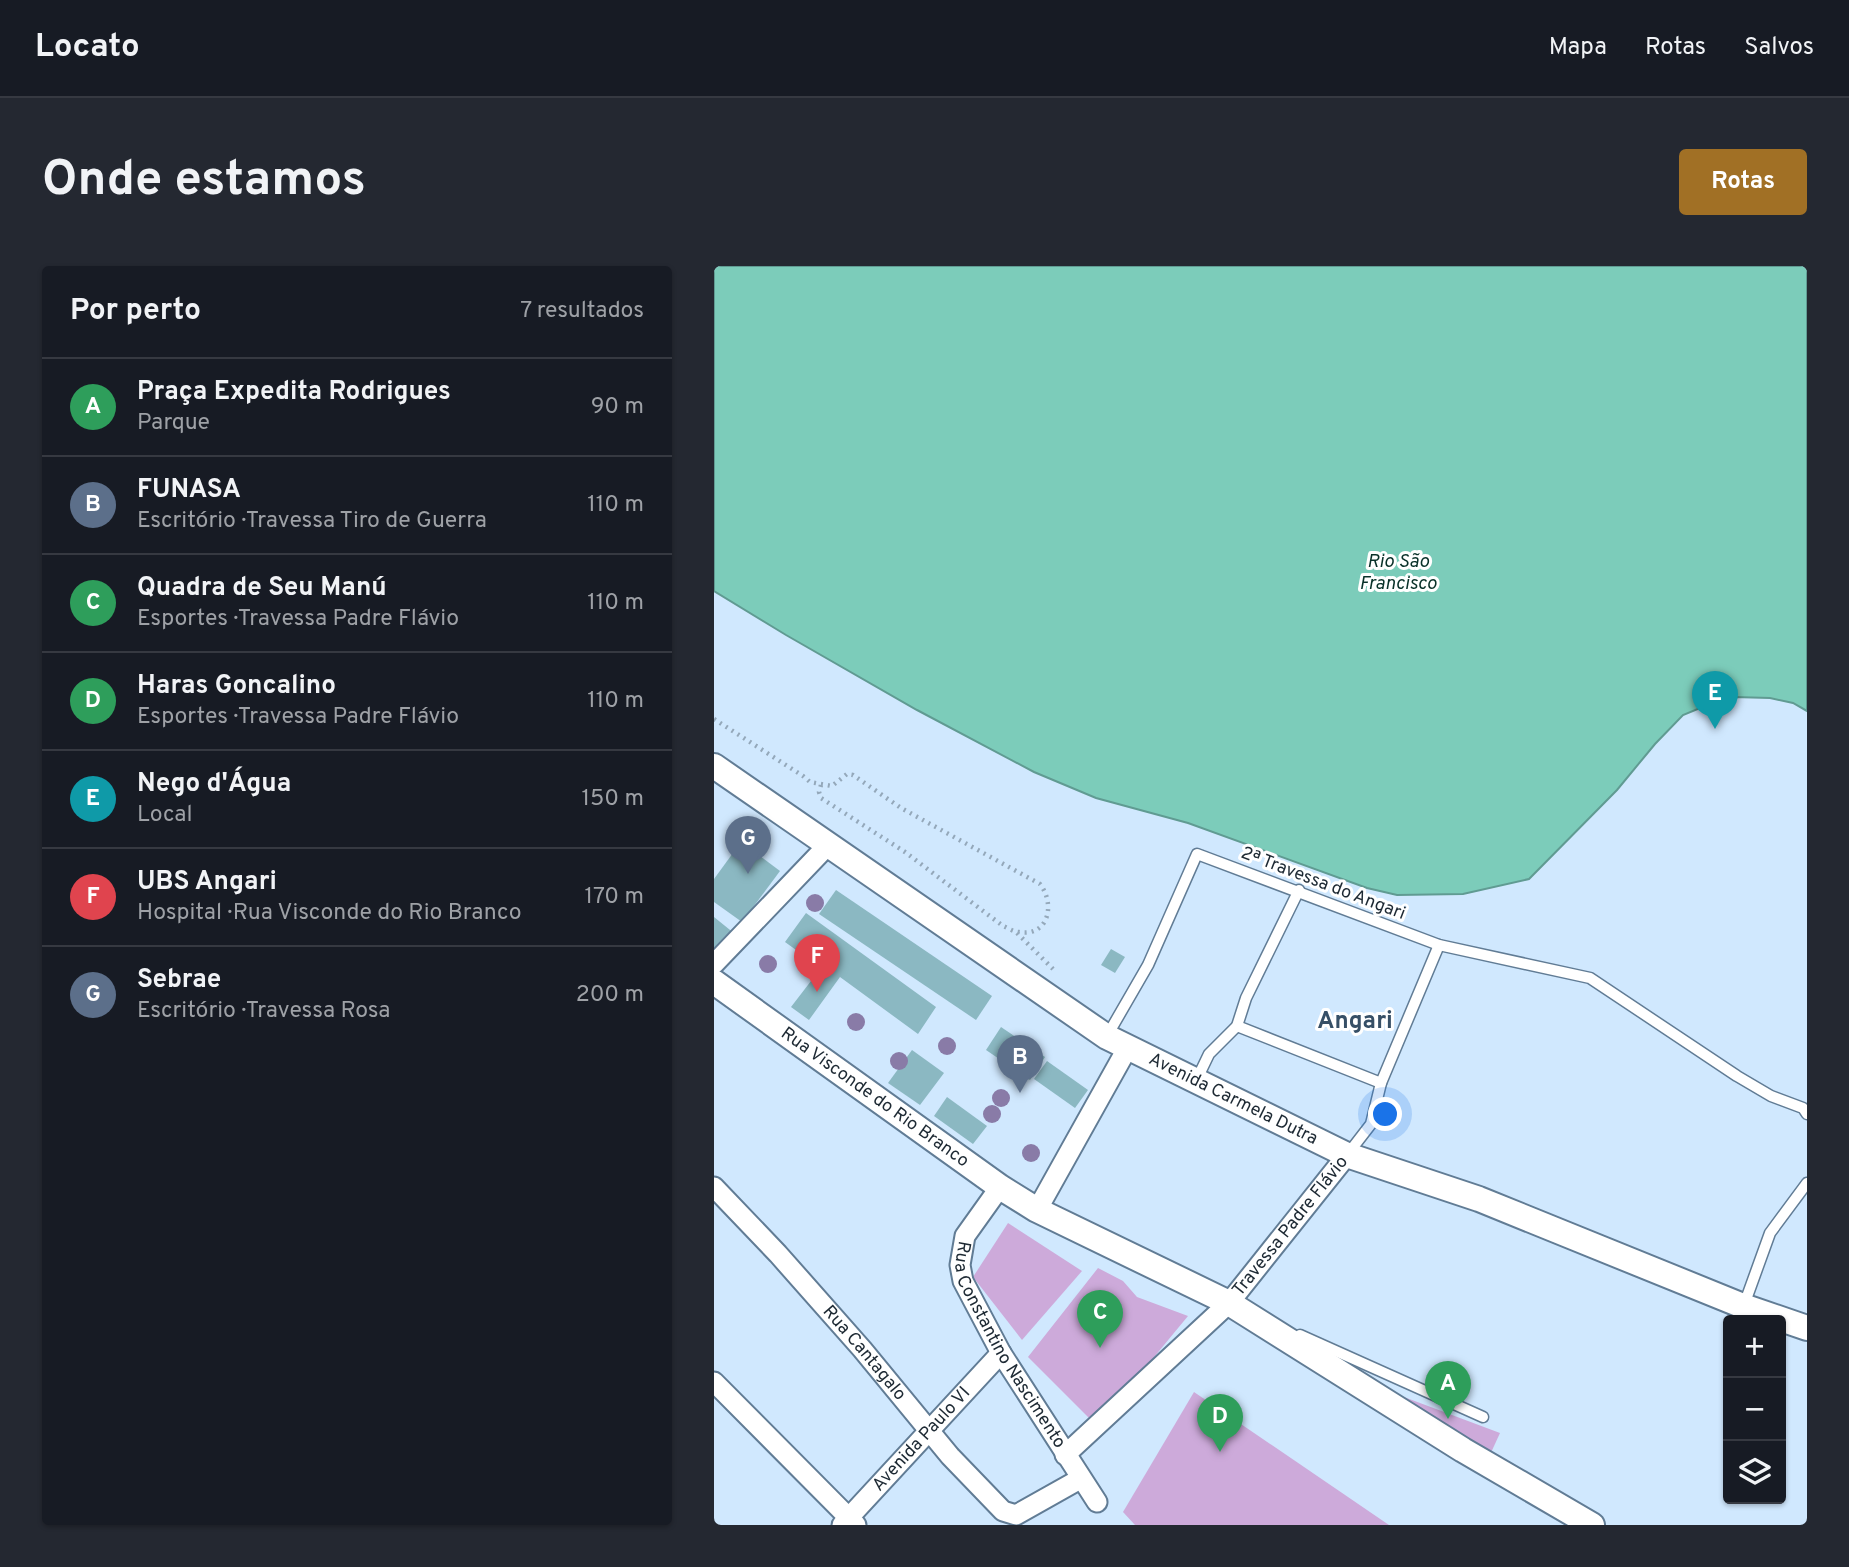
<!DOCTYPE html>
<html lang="pt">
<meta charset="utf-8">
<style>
:root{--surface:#171b24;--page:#242831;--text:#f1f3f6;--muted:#9ea1a6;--line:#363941;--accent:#a17025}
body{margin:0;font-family:Overpass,sans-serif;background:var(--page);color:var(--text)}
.controls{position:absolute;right:21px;bottom:21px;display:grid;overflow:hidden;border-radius:7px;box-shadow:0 2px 5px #0004}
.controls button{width:63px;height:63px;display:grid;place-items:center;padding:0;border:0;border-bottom:2px solid var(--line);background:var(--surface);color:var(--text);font:35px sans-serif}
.you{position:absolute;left:672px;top:849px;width:24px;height:24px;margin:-18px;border:5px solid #fff;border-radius:50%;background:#1a73e8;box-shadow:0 0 0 10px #1a73e833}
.badge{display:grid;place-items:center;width:46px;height:46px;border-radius:50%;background:var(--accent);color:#fff;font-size:23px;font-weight:700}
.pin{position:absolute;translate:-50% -58px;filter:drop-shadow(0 2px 4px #0008)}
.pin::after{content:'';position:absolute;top:37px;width:24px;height:21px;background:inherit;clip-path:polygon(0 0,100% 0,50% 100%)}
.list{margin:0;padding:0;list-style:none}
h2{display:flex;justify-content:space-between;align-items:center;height:91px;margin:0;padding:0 28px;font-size:30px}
h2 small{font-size:23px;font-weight:400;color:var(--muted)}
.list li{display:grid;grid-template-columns:46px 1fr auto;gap:21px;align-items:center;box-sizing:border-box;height:98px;padding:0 28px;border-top:2px solid var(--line)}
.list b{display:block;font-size:26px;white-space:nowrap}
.list p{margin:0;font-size:23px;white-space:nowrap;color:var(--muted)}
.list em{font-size:23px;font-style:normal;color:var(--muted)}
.icon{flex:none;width:38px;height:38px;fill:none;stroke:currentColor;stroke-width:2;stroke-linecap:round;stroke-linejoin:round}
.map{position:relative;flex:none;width:1093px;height:1259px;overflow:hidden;border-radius:7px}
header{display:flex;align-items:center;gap:42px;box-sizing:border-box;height:98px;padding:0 35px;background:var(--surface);border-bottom:2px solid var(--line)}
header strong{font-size:33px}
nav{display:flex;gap:38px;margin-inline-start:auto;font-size:24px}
.intro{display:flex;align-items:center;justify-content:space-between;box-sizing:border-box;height:168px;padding:0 42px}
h1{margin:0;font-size:49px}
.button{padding:18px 32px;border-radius:7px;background:var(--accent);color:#fff;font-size:24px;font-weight:700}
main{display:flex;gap:42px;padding:0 42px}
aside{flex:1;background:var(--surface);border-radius:7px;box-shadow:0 2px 5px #0004}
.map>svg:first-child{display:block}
.green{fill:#cdaada}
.water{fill:#7cccba;stroke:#609b92;stroke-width:2}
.building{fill:#8bb8c2}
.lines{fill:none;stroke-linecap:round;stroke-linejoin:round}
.service-casing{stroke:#617c95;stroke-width:13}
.minor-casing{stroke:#617c95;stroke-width:23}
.tertiary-casing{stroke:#617c95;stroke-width:28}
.path{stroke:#94a8ba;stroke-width:4.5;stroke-dasharray:2 5;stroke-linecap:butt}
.service{stroke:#fff;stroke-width:10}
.minor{stroke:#fff;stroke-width:19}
.tertiary{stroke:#fff;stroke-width:24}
.tree{fill:#897ba7}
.labels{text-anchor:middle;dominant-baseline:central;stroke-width:6;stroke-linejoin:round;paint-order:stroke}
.street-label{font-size:18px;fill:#1d2933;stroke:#fff}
.water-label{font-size:19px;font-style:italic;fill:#093129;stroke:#fff}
.district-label{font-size:24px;font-weight:bold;fill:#364f66;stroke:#fff}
</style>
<header>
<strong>Locato</strong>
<nav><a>Mapa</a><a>Rotas</a><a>Salvos</a></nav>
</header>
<div class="intro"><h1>Onde estamos</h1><a class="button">Rotas</a></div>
<main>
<aside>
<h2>Por perto<small>7 resultados</small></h2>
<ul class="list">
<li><span class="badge" style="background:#2e9e5b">A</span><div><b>Praça Expedita Rodrigues</b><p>Parque</p></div><em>90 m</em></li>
<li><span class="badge" style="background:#5c6f8a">B</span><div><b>FUNASA</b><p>Escritório · Travessa Tiro de Guerra</p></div><em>110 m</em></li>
<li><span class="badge" style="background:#2e9e5b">C</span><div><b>Quadra de Seu Manú</b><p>Esportes · Travessa Padre Flávio</p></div><em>110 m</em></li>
<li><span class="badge" style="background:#2e9e5b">D</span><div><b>Haras Goncalino</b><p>Esportes · Travessa Padre Flávio</p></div><em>110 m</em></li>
<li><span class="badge" style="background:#0f9aa8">E</span><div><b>Nego d'Água</b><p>Local</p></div><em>150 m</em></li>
<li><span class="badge" style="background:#e0444e">F</span><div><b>UBS Angari</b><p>Hospital · Rua Visconde do Rio Branco</p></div><em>170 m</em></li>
<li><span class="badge" style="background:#5c6f8a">G</span><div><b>Sebrae</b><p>Escritório · Travessa Rosa</p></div><em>200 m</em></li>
</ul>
</aside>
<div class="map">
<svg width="1093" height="1259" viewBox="0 0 1093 1259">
<rect width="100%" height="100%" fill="#d0e8fe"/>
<!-- green -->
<g class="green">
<path d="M294 957 368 1005 308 1074 259 1011Z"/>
<path d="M384 1002 409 1015 423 1031 474 1050 383 1160 314 1091Z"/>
<path d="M480 1126 675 1259H421L409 1246Z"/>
<path d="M690 1131 786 1167 775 1191Z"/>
</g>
<!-- water -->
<path class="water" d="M0 0H1093V445L1079 437 1056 432 1020 431 1003 435 969 449 941 478 903 524 815 613 749 628 683 629 653 622 474 557 382 532 320 506 203 444 72 369 0 325Z"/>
<!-- building -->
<g class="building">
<path d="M27 576 66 605 28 656 0 636V613Z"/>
<path d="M122 624 278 730 262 754 105 648Z"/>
<path d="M92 647 222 741 204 768 126 711 95 754 77 741 107 702 71 676Z"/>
<path d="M0 651 21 668 0 692Z"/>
<path d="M397 683 411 691 401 707 387 699Z"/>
<path d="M287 761 331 791 316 814 272 784Z"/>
<path d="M198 784 230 807 206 839 174 817Z"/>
<path d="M333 795 374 824 361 842 320 813Z"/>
<path d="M233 831 273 860 259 878 220 850Z"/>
</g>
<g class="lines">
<!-- service casing -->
<g class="service-casing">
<g id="service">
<path d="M523 760 667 817"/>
<path d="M393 770 434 699 483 588 725 679 876 712 1023 810 1057 830 1089 842 1093 848"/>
<path d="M483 813 495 788 523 760 532 732 585 624"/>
<path d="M633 889 657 858 667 817 725 679"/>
<path d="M1030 1039 1056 967 1093 917"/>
<path d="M586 1069 769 1151"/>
</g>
</g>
<!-- minor casing -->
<g class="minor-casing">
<g id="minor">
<path d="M0 698 114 579"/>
<path id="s1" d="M0 921 64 988 148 1083 236 1190 289 1245 302 1249 366 1213"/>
<path id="s2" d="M286 921 251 970 246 999 249 1015 287 1087 383 1236"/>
<path d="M323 944 414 781"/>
<path d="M0 1116 142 1259"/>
<path id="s3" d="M351 1189 515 1037 633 889"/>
<path id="s4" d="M128 1259 287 1087"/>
</g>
</g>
<!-- tertiary casing -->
<g class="tertiary-casing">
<g id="tertiary">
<path id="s5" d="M0 500 393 771 633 889 765 933 1029 1040 1093 1062"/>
<path id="s6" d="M0 716 286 921 323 944 515 1037 749 1184 878 1259"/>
</g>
</g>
<!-- path -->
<g class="path">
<path d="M0 453 89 510 96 516 118 520 133 508 139 509 187 542 326 618C342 639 334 671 305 666 300 666 294 662 289 660L191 586 107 532 105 526 107 519"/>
<path d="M303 667 339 703"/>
</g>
<!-- service -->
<use href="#service" class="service"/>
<!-- minor -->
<use href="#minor" class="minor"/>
<!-- tertiary -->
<use href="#tertiary" class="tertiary"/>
</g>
<!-- trees -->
<g class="tree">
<circle cx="101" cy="637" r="9"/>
<circle cx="54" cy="698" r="9"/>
<circle cx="142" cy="756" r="9"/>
<circle cx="233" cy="780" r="9"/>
<circle cx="185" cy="795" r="9"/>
<circle cx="287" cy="832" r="9"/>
<circle cx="278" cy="848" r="9"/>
<circle cx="317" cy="887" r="9"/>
</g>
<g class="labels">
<!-- street labels -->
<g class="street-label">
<text transform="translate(609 618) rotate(21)">2ª Travessa do Angari</text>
<text stroke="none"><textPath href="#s6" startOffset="198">Rua Visconde do Rio Branco</textPath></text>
<text stroke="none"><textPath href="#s5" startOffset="618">Avenida Carmela Dutra</textPath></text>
<text stroke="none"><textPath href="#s3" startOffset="322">Travessa Padre Flávio</textPath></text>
<text stroke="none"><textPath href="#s2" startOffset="182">Rua Constantino Nascimento</textPath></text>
<text stroke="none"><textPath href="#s1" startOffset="224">Rua Cantagalo</textPath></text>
<text stroke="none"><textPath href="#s4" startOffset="117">Avenida Paulo VI</textPath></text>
</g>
<!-- water labels -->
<g class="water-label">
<text x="684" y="296">Rio São<tspan x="684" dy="22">Francisco</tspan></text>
</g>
<!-- district labels -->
<g class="district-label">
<text x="641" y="756">Angari</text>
</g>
</g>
</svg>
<div class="controls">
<button>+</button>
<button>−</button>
<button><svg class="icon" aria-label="layers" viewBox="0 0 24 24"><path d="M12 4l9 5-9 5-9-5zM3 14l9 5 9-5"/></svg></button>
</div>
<div class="you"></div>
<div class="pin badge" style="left:734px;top:1153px;background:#2e9e5b">A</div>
<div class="pin badge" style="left:306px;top:827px;background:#5c6f8a">B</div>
<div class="pin badge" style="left:386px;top:1082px;background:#2e9e5b">C</div>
<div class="pin badge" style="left:506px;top:1186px;background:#2e9e5b">D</div>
<div class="pin badge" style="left:1001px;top:463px;background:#0f9aa8">E</div>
<div class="pin badge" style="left:103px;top:726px;background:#e0444e">F</div>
<div class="pin badge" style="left:34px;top:608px;background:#5c6f8a">G</div>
</div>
</main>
